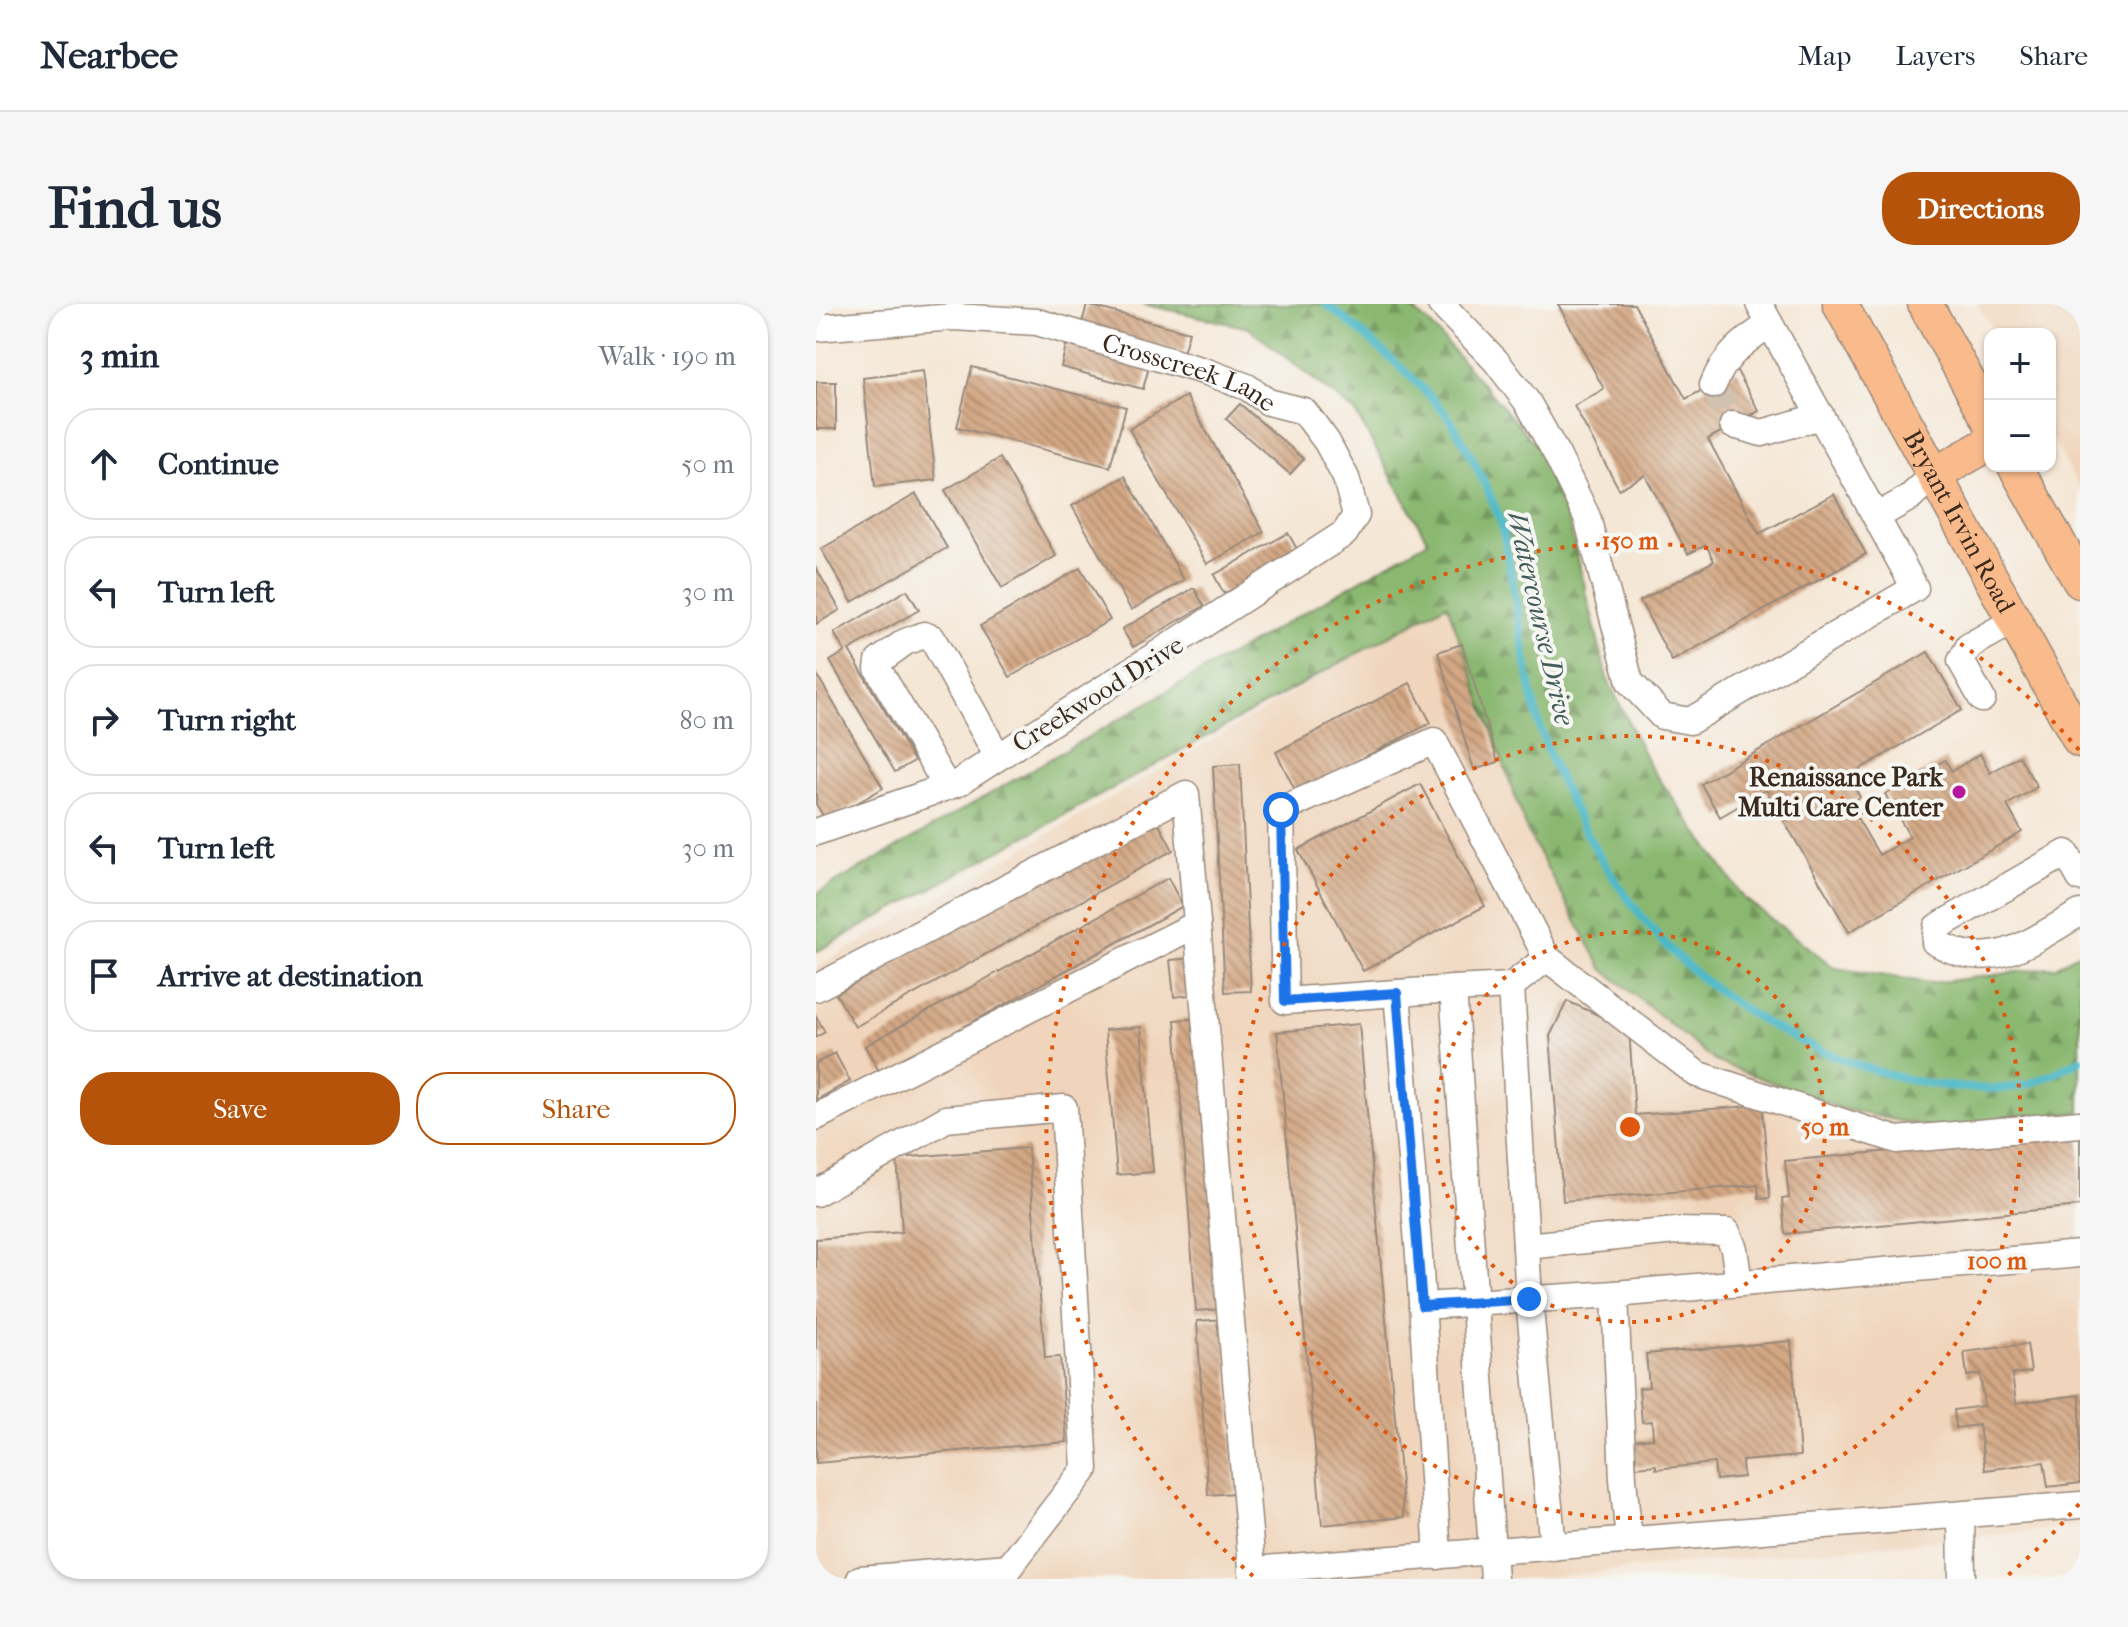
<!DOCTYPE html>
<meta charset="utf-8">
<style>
:root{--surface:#fff;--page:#f6f6f7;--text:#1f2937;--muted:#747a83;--line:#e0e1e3;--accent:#b45309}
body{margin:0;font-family:"IM FELL French Canon",serif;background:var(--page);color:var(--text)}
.controls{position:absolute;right:24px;top:24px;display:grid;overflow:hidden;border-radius:16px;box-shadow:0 2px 6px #0004}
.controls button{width:72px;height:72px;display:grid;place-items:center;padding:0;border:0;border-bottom:2px solid var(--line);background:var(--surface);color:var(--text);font:40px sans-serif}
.stop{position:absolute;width:24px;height:24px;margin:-18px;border:6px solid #1a73e8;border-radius:50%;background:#fff}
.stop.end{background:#1a73e8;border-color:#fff;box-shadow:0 2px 8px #0008}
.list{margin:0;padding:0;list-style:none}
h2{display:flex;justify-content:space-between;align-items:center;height:104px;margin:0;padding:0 32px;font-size:34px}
h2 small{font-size:26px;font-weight:400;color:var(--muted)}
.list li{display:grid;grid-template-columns:52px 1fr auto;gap:24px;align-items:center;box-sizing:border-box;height:112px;margin:0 16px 16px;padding:0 16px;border:2px solid var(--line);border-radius:32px}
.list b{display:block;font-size:30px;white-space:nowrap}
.list em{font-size:26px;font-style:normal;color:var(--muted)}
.actions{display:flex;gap:16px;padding:24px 32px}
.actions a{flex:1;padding:18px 0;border:2px solid var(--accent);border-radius:32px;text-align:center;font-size:28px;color:var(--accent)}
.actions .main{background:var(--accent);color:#fff}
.icon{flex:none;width:44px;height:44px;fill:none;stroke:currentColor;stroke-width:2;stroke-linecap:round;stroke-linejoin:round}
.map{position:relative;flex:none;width:1264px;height:1275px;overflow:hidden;border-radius:32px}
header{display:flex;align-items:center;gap:48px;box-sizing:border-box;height:112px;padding:0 40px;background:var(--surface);border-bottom:2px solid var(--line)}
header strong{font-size:38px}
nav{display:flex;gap:44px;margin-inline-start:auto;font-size:28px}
.intro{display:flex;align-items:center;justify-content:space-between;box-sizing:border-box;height:192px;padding:0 48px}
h1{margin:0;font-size:56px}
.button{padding:20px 36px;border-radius:32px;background:var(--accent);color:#fff;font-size:28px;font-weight:700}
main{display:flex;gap:48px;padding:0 48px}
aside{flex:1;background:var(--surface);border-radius:32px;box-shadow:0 2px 6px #0004}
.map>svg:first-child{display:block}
.built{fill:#f0d5bc}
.forest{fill:url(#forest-firs);stroke:#627148;stroke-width:2}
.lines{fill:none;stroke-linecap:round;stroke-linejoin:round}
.stream{stroke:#4bb8c7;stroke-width:8}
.building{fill:url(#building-back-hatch)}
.minor-tunnel{stroke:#d0c1b1;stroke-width:26;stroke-dasharray:26 13;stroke-linecap:butt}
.minor-casing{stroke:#98887a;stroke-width:29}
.major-casing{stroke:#98887a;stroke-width:37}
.minor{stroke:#fff;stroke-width:26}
.major{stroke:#fabb8c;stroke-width:34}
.route{stroke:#1a73e8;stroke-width:10}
.ring{fill:none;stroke:#df570d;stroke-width:4;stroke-dasharray:4 8}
.poi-dot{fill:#b5179e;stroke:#f6f6f2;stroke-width:3}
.labels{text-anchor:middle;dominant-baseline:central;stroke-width:8;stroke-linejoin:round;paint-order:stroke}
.street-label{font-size:26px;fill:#3b2a1e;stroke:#f6f6f2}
.poi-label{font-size:26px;font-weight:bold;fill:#3b2a1e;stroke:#f6f6f2;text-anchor:end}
.water-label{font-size:28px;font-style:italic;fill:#415c59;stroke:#f6f6f2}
.centre{fill:#df570d;stroke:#f6f6f2;stroke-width:4}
.ring-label{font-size:24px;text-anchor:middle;font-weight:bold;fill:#df570d;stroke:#f6f6f2;stroke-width:8;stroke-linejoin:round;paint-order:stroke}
</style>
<header>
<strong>Nearbee</strong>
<nav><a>Map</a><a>Layers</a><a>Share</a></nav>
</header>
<div class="intro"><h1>Find us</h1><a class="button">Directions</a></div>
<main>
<aside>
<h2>3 min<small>Walk · 190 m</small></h2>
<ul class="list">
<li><svg class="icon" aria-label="ahead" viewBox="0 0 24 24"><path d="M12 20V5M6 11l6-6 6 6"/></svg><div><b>Continue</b></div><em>50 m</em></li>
<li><svg class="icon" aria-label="left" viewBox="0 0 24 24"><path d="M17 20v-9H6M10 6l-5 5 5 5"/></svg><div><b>Turn left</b></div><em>30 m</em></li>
<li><svg class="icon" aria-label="right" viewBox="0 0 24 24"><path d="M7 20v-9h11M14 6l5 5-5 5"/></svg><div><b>Turn right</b></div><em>80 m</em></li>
<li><svg class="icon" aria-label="left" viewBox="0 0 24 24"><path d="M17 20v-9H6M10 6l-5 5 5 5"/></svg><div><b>Turn left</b></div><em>30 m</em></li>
<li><svg class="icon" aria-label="arrive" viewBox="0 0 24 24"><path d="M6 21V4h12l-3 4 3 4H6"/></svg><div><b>Arrive at destination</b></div></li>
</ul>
<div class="actions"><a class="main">Save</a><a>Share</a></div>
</aside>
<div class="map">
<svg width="1264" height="1275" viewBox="0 0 1264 1275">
<defs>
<pattern id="forest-firs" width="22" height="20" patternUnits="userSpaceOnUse" patternTransform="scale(2)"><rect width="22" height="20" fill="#8ab871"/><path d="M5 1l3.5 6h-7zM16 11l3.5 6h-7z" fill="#72965c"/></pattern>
<pattern id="building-back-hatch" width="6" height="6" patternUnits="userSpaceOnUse" patternTransform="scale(2)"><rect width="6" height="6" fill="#d3a784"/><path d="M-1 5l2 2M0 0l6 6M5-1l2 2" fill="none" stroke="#ac886b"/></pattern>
</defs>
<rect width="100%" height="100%" fill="#f6f6f2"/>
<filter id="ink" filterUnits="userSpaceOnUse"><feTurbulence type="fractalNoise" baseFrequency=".0125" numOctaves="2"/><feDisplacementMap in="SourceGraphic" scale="16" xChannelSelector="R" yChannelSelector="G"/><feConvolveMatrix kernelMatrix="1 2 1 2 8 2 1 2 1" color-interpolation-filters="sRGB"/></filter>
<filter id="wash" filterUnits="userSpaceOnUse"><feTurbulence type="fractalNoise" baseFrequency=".006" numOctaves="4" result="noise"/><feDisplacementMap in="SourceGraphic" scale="32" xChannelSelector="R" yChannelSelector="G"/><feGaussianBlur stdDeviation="1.8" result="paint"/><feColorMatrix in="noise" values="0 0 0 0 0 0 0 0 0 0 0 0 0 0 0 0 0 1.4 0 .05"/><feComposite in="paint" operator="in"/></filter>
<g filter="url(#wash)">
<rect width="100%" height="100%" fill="#f5e7d6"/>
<!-- built -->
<g class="built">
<path d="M1162 0H1264V185L1234 130V30H1179Z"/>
<path d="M631 300 712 529 786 663 898 757 1264 808V1223L706 1275H0V664Z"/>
</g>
<!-- forest -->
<path class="forest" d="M327 0H590L614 20 722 143 754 222 791 374 834 462 928 594 1019 664 1115 679 1240 663 1264 648V808L1122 825 1027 805 899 757 786 664 712 529 631 300 0 648V590L612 237 539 108 433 24Z"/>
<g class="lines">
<!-- stream -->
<path class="stream" d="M510 0C552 33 595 69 630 110 645 129 674 189 683 213 688 227 690 245 693 260 707 325 710 393 735 455 760 516 797 581 841 631 920 722 1070 792 1191 784 1214 783 1244 767 1264 756"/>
</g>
<g id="blocks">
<!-- building -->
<g class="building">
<path d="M742 0H818L870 95 921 67 943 107 892 135 943 230 1018 190 1050 250 856 357 824 297 898 257 890 241 872 250 829 171 803 185 758 102 788 85Z"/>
<path d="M271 1 373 28 367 49 265 22Z"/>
<path d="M250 41 333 63 327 85 245 63Z"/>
<path d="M156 63 310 103 294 163 141 123Z"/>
<path d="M107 67 120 176 59 183 47 74Z"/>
<rect x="0" y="78" width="20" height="47"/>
<path d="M370 92 448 228 391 260 313 125Z"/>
<path d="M424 100 488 155 474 170 410 115Z"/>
<path d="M184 154 240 252 186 284 129 186Z"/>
<path d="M309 172 368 276 315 306 256 202Z"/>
<path d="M100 190 131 244 36 298 5 245Z"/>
<path d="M472 229 482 247 408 290 398 271Z"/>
<path d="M0 264 24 306 0 320Z"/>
<path d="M264 264 294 316 194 373 164 322Z"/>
<path d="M378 284 388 302 317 343 306 325Z"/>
<path d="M91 286 103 306 33 346 98 457 79 468 14 357 29 348 18 329Z"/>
<path d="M646 340 682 458 658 466 622 348Z"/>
<path d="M1112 348 1146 406 1032 472 1044 493 1033 500 1063 551 1094 533 1069 490 1129 456 1136 467 1164 450 1174 469 1203 452 1221 483 1191 501 1206 528 1033 628 950 486 904 513 885 480Z"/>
<path d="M0 369 67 484 10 517 0 500Z"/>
<path d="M594 379 615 419 480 488 460 448Z"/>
<path d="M424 460 435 687 409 688 397 462Z"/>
<path d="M604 480 669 602 547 667 482 546Z"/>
<path d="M339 513 357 546 39 723 20 690Z"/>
<path d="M352 574 367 602 64 769 49 742Z"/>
<path d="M379 654 383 690 358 693 354 656Z"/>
<path d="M751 697 813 725 819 811 946 801 954 894 943 895 942 881 747 897 734 732Z"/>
<path d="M0 712 9 728 0 733Z"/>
<path d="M385 714 406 1005 380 1007 359 716Z"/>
<path d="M543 720 588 1213 506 1221 461 728Z"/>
<path d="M325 723 337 868 301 871 289 726Z"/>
<path d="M19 749 34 777 0 796V759Z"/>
<path d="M1264 829V902L969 930 966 895 973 894 969 857Z"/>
<path d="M212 844 229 1054 244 1053 251 1138 0 1159V935L86 928 81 854Z"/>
<path d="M409 1015 419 1189 392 1191 381 1017Z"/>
<path d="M975 1037 984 1152 926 1157 927 1173 900 1176 898 1159 840 1165V1161L820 1163 818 1136 837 1134 836 1117 826 1118 823 1084 833 1083 830 1050Z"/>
<path d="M1211 1040 1215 1068 1196 1070 1200 1099 1264 1091V1179L1232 1183 1228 1158 1169 1166 1163 1121 1140 1124 1138 1106 1168 1102 1164 1070 1151 1072 1148 1048Z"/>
</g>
</g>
</g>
<g filter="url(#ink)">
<use href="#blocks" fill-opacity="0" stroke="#98887a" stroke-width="2"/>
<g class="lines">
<!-- minor-tunnel -->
<path class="minor-tunnel" d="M897 81 917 121"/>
<!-- minor casing -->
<g class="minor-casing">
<g id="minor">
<path d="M625 0 680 57 712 99 741 151 771 213 814 378 846 412 874 417 1099 284 943 0"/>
<path id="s1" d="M0 24 138 13 221 18 391 68 431 83 452 98 488 107 511 138 530 174 540 211 529 229 142 479 0 528"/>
<path d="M897 81C909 51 928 37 954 20"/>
<path d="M917 121 946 129 1005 112"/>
<path d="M1060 213 1093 194 1118 171"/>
<path d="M1166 395 1145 357 1153 342 1199 316"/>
<path d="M131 483 62 365 63 357 89 338 108 331 116 334 182 453"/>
<path d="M1264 574 1250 549 1121 623 1119 638C1176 671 1213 638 1264 609"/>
<path d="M695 682 713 995 737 1243"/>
<path d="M0 684 370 490 437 1275"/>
<path d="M637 685 695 682 731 654"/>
<path d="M581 689 603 951 622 1252"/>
<path d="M0 813 381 620"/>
<path d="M0 889 130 815 248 804 269 1165 184 1275"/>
<path d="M710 942 860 927 911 928 918 945 923 979"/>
<path d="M799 990 807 1175 813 1236"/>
<path d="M606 1002 799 990 1264 950"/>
<path d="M1145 1211 1146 1275"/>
<path d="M436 1266 1264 1201"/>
<path d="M44 1275 193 1263"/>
<path d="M678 1275 637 685 469 697 465 506 618 437 731 654 881 770 1081 836 1264 820"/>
</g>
</g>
<!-- major casing -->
<g class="major-casing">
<g id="major">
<path id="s2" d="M1024 0 1264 436"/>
<path d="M1109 0 1174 117"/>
<path d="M1199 162 1264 277"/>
<path d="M1118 171 1174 139"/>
</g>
</g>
<!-- minor -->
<use href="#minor" class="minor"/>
<!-- major -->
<use href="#major" class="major"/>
</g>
</g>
<g class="lines" filter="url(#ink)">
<!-- route -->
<path class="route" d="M465 506 469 697 581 689 606 1002 713 995"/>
</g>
<!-- distance rings -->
<g class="ring">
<circle cx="814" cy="823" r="195"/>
<circle cx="814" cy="823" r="391"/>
<path d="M1263 1200A586 586 0 0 1 1191 1272M437 1272A586 586 0 1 1 1263 446"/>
</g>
<!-- markers -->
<circle class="poi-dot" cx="1143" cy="488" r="8"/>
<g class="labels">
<!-- street labels -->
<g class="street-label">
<text stroke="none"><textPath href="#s1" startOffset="382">Crosscreek Lane</textPath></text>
<text stroke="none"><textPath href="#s2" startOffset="248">Bryant Irvin Road</textPath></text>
<text transform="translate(282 390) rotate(-32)">Creekwood Drive</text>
</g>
<!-- poi labels -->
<g class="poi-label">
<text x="1127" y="473">Renaissance Park<tspan x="1127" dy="30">Multi Care Center</tspan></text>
</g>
<!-- water labels -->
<g class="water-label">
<text transform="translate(725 314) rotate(77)">Watercourse Drive</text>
</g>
</g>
<circle cx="814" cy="823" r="12" class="centre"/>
<g class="ring-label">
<text x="814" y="245">150 m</text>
<text x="1009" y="831">50 m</text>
<text x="1181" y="965">100 m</text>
</g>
</svg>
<div class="controls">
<button>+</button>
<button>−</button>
</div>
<div class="stop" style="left:465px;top:506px"></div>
<div class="stop end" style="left:713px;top:995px"></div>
</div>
</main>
